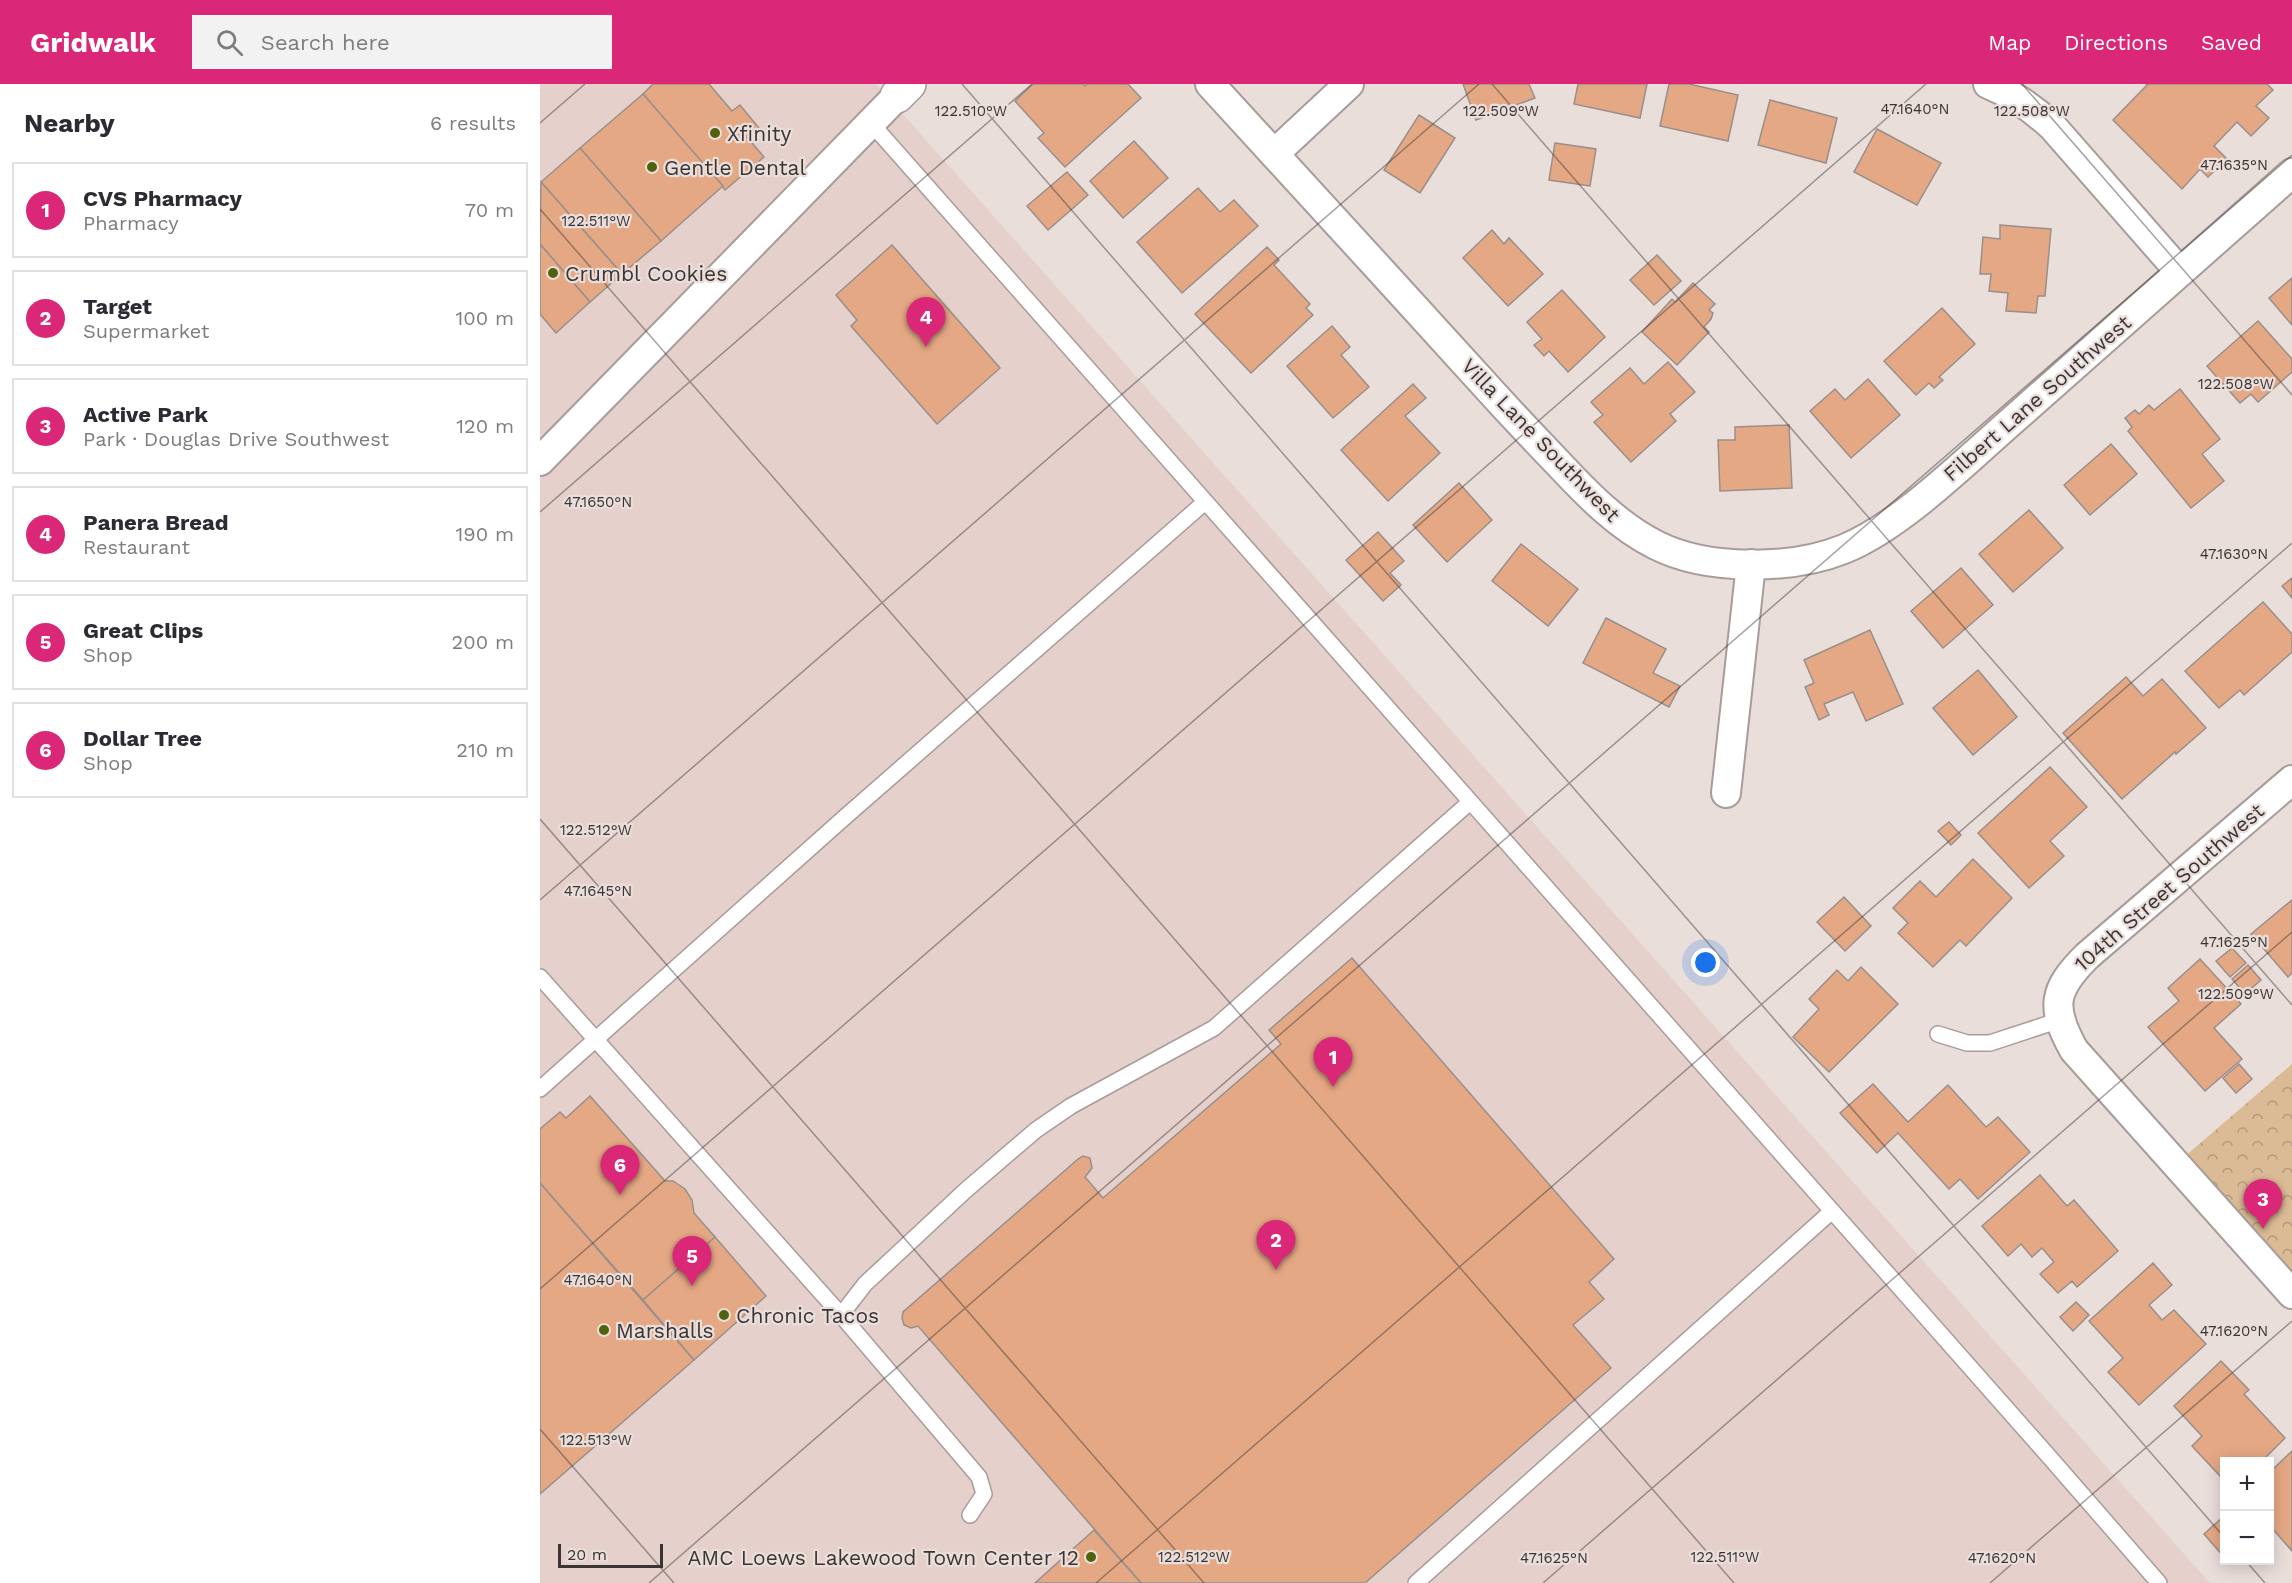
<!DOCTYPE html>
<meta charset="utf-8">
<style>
:root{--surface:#fff;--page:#f2f2f3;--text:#2b2b33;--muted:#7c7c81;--line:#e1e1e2;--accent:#db2777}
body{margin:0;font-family:"Work Sans",sans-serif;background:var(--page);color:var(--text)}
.controls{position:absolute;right:18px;bottom:18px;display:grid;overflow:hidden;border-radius:0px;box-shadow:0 3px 15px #0003}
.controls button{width:54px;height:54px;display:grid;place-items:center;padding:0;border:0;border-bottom:2px solid var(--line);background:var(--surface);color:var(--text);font:30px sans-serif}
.scale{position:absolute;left:18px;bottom:15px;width:105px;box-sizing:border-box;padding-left:6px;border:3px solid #3a3534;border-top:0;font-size:16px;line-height:21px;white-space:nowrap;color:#3a3534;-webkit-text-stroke:4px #eadedb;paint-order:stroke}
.you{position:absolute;left:1166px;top:879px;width:21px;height:21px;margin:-15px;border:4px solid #fff;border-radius:50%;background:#1a73e8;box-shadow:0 0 0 9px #1a73e833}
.badge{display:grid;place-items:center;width:39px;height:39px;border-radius:50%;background:var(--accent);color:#fff;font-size:20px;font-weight:700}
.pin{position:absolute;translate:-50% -50px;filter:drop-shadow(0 2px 3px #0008)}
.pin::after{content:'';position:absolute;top:32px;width:21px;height:18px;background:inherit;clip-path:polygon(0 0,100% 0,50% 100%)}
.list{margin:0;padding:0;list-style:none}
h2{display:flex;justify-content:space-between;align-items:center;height:78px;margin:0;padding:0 24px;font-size:26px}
h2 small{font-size:20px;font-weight:400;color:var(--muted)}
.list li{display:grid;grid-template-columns:39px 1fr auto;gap:18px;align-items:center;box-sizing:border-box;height:96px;margin:0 12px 12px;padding:0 12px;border:2px solid var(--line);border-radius:0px}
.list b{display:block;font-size:22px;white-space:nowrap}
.list p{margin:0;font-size:20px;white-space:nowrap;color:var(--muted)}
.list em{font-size:20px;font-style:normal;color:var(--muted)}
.icon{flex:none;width:33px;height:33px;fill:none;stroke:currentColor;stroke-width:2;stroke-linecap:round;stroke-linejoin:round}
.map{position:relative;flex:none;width:1752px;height:1499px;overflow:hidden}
header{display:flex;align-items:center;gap:36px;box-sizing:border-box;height:84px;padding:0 30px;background:var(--accent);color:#fff}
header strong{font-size:28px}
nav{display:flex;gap:33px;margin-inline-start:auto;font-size:21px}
.search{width:420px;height:54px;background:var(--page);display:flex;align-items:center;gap:15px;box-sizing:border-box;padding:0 21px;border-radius:0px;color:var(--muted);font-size:22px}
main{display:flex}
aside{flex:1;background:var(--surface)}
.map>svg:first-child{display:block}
.built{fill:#e5d0cc}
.forest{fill:url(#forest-crowns)}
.building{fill:#e5a885;stroke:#998f8a;stroke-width:1.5}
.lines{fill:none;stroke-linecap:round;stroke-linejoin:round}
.service-casing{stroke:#a89c9a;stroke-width:18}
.minor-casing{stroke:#a89c9a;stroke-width:32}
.tertiary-casing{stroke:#a89c9a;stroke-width:36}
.service{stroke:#fff;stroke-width:15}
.minor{stroke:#fff;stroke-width:28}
.tertiary{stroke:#fff;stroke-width:33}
.ticks{fill:none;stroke:#3a3534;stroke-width:1.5;stroke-opacity:0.45}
.poi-dot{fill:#4f630f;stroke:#eadedb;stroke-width:2}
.labels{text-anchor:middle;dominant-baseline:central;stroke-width:4.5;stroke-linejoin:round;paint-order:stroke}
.poi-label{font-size:21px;fill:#3a3534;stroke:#eadedb;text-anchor:start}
.street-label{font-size:21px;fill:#3a3534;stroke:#eadedb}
.ticks-label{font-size:15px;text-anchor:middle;fill:#3a3534;stroke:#eadedb;stroke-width:4.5;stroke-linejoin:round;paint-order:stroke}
</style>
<header>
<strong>Gridwalk</strong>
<div class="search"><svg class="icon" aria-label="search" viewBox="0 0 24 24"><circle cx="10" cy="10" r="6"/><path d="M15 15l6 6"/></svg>Search here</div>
<nav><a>Map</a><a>Directions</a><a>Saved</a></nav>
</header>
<main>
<aside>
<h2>Nearby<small>6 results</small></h2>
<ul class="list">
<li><span class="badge">1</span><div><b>CVS Pharmacy</b><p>Pharmacy</p></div><em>70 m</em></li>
<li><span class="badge">2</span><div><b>Target</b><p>Supermarket</p></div><em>100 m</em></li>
<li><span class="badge">3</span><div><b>Active Park</b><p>Park · Douglas Drive Southwest</p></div><em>120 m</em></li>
<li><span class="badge">4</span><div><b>Panera Bread</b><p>Restaurant</p></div><em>190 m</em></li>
<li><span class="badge">5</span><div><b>Great Clips</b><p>Shop</p></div><em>200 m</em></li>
<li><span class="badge">6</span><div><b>Dollar Tree</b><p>Shop</p></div><em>210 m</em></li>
</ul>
</aside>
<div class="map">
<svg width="1752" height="1499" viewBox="0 0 1752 1499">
<defs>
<pattern id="forest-crowns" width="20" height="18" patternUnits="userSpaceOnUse" patternTransform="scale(1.5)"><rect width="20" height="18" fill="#dbba96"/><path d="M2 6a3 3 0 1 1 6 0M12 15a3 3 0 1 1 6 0" fill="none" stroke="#b3987b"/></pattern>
</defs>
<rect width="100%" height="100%" fill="#eadedb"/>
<!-- built -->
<path class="built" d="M0 0H336L1670 1499H0Z"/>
<!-- forest -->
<path class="forest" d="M1752 980V1210L1636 1080Z"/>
<!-- building -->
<g class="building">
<path d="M113 0H169L192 27 200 21 219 44 207 53 224 73 185 106 103 10Z"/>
<path d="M493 0H543L545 2 547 0H588L601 14 525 83 498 54 504 49 475 17Z"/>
<path d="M923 0H989L995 14 936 36Z"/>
<path d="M1038 0H1107L1100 34 1034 20Z"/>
<path d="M1129 0H1149L1198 11 1188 57 1120 42Z"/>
<path d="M1606 0H1727L1733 6 1716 22 1729 34 1711 52 1697 38 1674 62 1687 75 1668 93 1660 85 1642 105 1573 36 1607 1Z"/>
<path d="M103 10 183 102 121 157 40 64Z"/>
<path d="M1230 16 1297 34 1286 79 1218 61Z"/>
<path d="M879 31 915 54 880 109 844 86Z"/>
<path d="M1337 45 1401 79 1377 121 1314 88Z"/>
<path d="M594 57 628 94 583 134 550 97Z"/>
<path d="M1015 59 1056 65 1050 102 1009 96Z"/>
<path d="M40 64 121 157 82 190 1 98Z"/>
<path d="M527 88 548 111 508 146 487 122Z"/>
<path d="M1 98 82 190 50 218 0 160Z"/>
<path d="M658 104 680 128 694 116 718 142 642 209 597 158Z"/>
<path d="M1460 141 1511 145 1505 212H1498L1496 229 1466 227 1468 209 1449 207 1451 190H1440L1443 153 1460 155Z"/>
<path d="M952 146 964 160 969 154 1003 190 968 222 923 174Z"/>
<path d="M0 160 50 218 16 249 0 230Z"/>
<path d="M352 161 460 284 397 340 311 242 317 236 296 211Z"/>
<path d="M727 163 739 176 734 181 770 220 766 224 773 231 711 289 655 230Z"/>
<path d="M1117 171 1141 197 1114 221 1090 196Z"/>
<path d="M1752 194V241L1729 214Z"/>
<path d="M1153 199 1175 220 1169 226 1173 229 1171 235 1164 243 1169 248 1137 281 1102 248 1132 215 1135 218Z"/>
<path d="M1022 206 1065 253 1028 288 1009 267 1004 272 994 261 1002 255 987 238Z"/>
<path d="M1402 224 1435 260 1399 293 1403 296 1394 304 1389 299 1376 311 1344 277Z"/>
<path d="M1718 237 1752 275V288L1718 318 1711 310 1700 319 1667 282Z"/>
<path d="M792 242 810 263 801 271 829 303 793 334 747 282Z"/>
<path d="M1128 278 1155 308 1130 330 1136 337 1091 378 1054 338 1063 331 1051 318 1090 284 1104 300Z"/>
<path d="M1328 295 1360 331 1311 374 1270 327 1295 305 1305 316Z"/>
<path d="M873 300 886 314 865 332 900 369 848 417 801 366Z"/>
<path d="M1640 305 1680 355 1662 370 1684 397 1651 424 1588 347 1592 343 1585 334 1595 326 1599 330 1609 321 1614 326Z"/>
<path d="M1249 341 1252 404 1180 407 1178 356H1195V343Z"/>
<path d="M1571 360 1597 390 1550 431 1524 401Z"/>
<path d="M919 399 952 436 907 478 873 441Z"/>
<path d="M1489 426 1523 464 1473 508 1439 470Z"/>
<path d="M838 448 864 477 850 489 861 501 843 517 806 476Z"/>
<path d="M981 460 1038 505 1008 542 952 497Z"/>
<path d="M1421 484 1453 521 1403 564 1371 527Z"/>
<path d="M1752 494V514L1742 502Z"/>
<path d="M1723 518 1752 550V568L1704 611 1700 606 1679 624 1645 587Z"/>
<path d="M1066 534 1126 565 1113 589 1140 602 1129 623 1043 579Z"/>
<path d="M1330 546 1363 620 1326 637 1313 608 1284 620 1289 631 1279 636 1265 603 1274 599 1264 576Z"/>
<path d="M1438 586 1477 633 1433 671 1393 624Z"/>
<path d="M1586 593 1603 612 1622 595 1666 644 1636 670 1635 668 1582 715 1523 649Z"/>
<path d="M1510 683 1547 723 1510 757 1524 772 1489 804 1438 749Z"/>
<path d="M1409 738 1421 751 1411 761 1398 747Z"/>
<path d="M1433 775 1472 814 1426 862 1420 856 1393 883 1358 849 1368 839 1353 824 1380 797 1396 813Z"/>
<path d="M1304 813 1331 842 1305 867 1277 838Z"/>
<path d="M1752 816V889L1748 893 1711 850Z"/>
<path d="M1692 864 1706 879 1690 893 1676 877Z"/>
<path d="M812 874 1074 1175 1049 1198 1064 1215 1033 1241 1071 1284 825 1499H601L378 1242 371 1244 364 1241 362 1234 363 1228 538 1075 543 1072 550 1074 552 1084 545 1093 563 1114 741 960 729 946Z"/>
<path d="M1660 875 1701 920 1674 944 1702 975 1665 1007 1608 943 1639 917 1628 904Z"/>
<path d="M1708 881 1721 896 1705 910 1692 895Z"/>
<path d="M1321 883 1358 920 1289 988 1253 953 1279 925 1269 915 1297 886 1308 897Z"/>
<path d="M1699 980 1712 995 1696 1009 1683 994Z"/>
<path d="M1333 1000 1368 1038 1408 1001 1446 1043 1458 1033 1490 1068 1438 1115 1420 1095 1409 1105 1358 1049 1337 1069 1300 1029Z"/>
<path d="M50 1012 125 1097H133L145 1105 152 1116 154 1129 175 1153 103 1216 0 1099V1045L20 1028 26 1034Z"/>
<path d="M1500 1091 1527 1122 1534 1116 1578 1167 1537 1203 1532 1197 1518 1209 1500 1190 1514 1178 1502 1164 1492 1173 1481 1160 1468 1172 1442 1142Z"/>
<path d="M0 1099 154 1276 0 1410Z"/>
<path d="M175 1153 226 1212 154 1276 103 1216Z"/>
<path d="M1613 1179 1632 1201 1609 1221 1622 1236 1634 1226 1666 1260 1599 1321 1568 1288 1583 1274 1549 1237Z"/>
<path d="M1536 1218 1549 1231 1533 1247 1520 1233Z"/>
<path d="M1681 1277 1709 1306 1704 1310 1745 1354 1721 1378H1684V1389L1681 1393 1652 1362 1662 1352 1634 1322Z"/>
<path d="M1752 1367V1467L1730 1442V1388Z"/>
<path d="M1684 1432V1473L1664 1450Z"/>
<path d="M554 1446 601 1499H495Z"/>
</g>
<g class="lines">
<!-- service casing -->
<g class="service-casing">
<g id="service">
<path d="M331 39 1512 1376 1619 1499"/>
<path d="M0 893 301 1231 439 1393 444 1410 430 1431"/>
<path d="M1398 950 1427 959H1450L1520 936"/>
<path d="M0 1005 305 733 665 418"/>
<path d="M301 1231 325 1200 426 1106 496 1046 531 1022 674 944 930 718"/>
<path d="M876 1499 1292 1127"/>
</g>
</g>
<!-- minor casing -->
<g class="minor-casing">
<g id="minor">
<path d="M670 0C759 97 847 193 935 290 962 320 990 350 1018 379 1047 410 1078 442 1116 461 1167 487 1252 486 1304 465 1361 442 1427 376 1474 335 1567 253 1659 171 1752 89"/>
<path d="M1448 0C1473 10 1492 24 1512 42L1640 188"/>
<path d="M734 70 809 0"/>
<path d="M0 377 357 12"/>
<path d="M1752 696 1547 872C1513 906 1510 923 1534 966L1752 1210"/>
<path d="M1186 709 1211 480"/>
</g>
</g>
<!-- tertiary casing -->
<g class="tertiary-casing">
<path id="tertiary" d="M357 12 369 0"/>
</g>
<!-- service -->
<use href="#service" class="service"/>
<!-- minor -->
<use href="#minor" class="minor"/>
<!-- tertiary -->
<use href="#tertiary" class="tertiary"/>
</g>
<!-- ticks -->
<path class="ticks" d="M422 0 1684 1453M952 0 1752 921M1482 0 1752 311M0 39 45 0M0 125 1194 1499M0 428 492 0M0 735 664 1499M0 816 939 0M0 1205 1386 0M0 1345 134 1499M1705 1476 1725 1499M109 1499 1752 71M556 1499 1752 459M1003 1499 1752 848M1450 1499 1752 1237"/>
<!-- markers -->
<g class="poi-dot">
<circle cx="175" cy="49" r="6"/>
<circle cx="112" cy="83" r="6"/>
<circle cx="13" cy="189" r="6"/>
<circle cx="184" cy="1231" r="6"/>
<circle cx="64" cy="1246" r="6"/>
<circle cx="551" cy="1473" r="6"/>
</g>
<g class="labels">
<!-- poi labels -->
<g class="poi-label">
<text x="187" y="49">Xfinity</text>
<text x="124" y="83">Gentle Dental</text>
<text x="25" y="189">Crumbl Cookies</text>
<text x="196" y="1231">Chronic Tacos</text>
<text x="76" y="1246">Marshalls</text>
<text x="539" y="1473" text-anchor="end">AMC Loews Lakewood Town Center 12</text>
</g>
<!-- street labels -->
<g class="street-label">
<text transform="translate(1497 314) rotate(-41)">Filbert Lane Southwest</text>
<text transform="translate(1001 356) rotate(46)">Villa Lane Southwest</text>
<text transform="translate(1629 803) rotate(-41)">104th Street Southwest</text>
</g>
</g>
<g class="ticks-label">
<text x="1375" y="30">47.1640°N</text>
<text x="431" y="32">122.510°W</text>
<text x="961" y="32">122.509°W</text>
<text x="1492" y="32">122.508°W</text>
<text x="1694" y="86">47.1635°N</text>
<text x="56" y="142">122.511°W</text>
<text x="1696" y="305">122.508°W</text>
<text x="58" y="423">47.1650°N</text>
<text x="1694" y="475">47.1630°N</text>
<text x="56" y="751">122.512°W</text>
<text x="58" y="812">47.1645°N</text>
<text x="1694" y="863">47.1625°N</text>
<text x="1696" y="915">122.509°W</text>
<text x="58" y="1201">47.1640°N</text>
<text x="1694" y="1252">47.1620°N</text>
<text x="56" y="1361">122.513°W</text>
<text x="654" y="1478">122.512°W</text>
<text x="1185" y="1478">122.511°W</text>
<text x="1014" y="1479">47.1625°N</text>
<text x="1462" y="1479">47.1620°N</text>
</g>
</svg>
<div class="controls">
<button>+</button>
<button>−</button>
</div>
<div class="scale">20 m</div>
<div class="you"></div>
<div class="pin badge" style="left:793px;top:1003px">1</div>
<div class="pin badge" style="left:736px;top:1186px">2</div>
<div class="pin badge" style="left:1723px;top:1145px">3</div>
<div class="pin badge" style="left:386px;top:263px">4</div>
<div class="pin badge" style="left:152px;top:1202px">5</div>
<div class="pin badge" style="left:80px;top:1111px">6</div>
</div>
</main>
